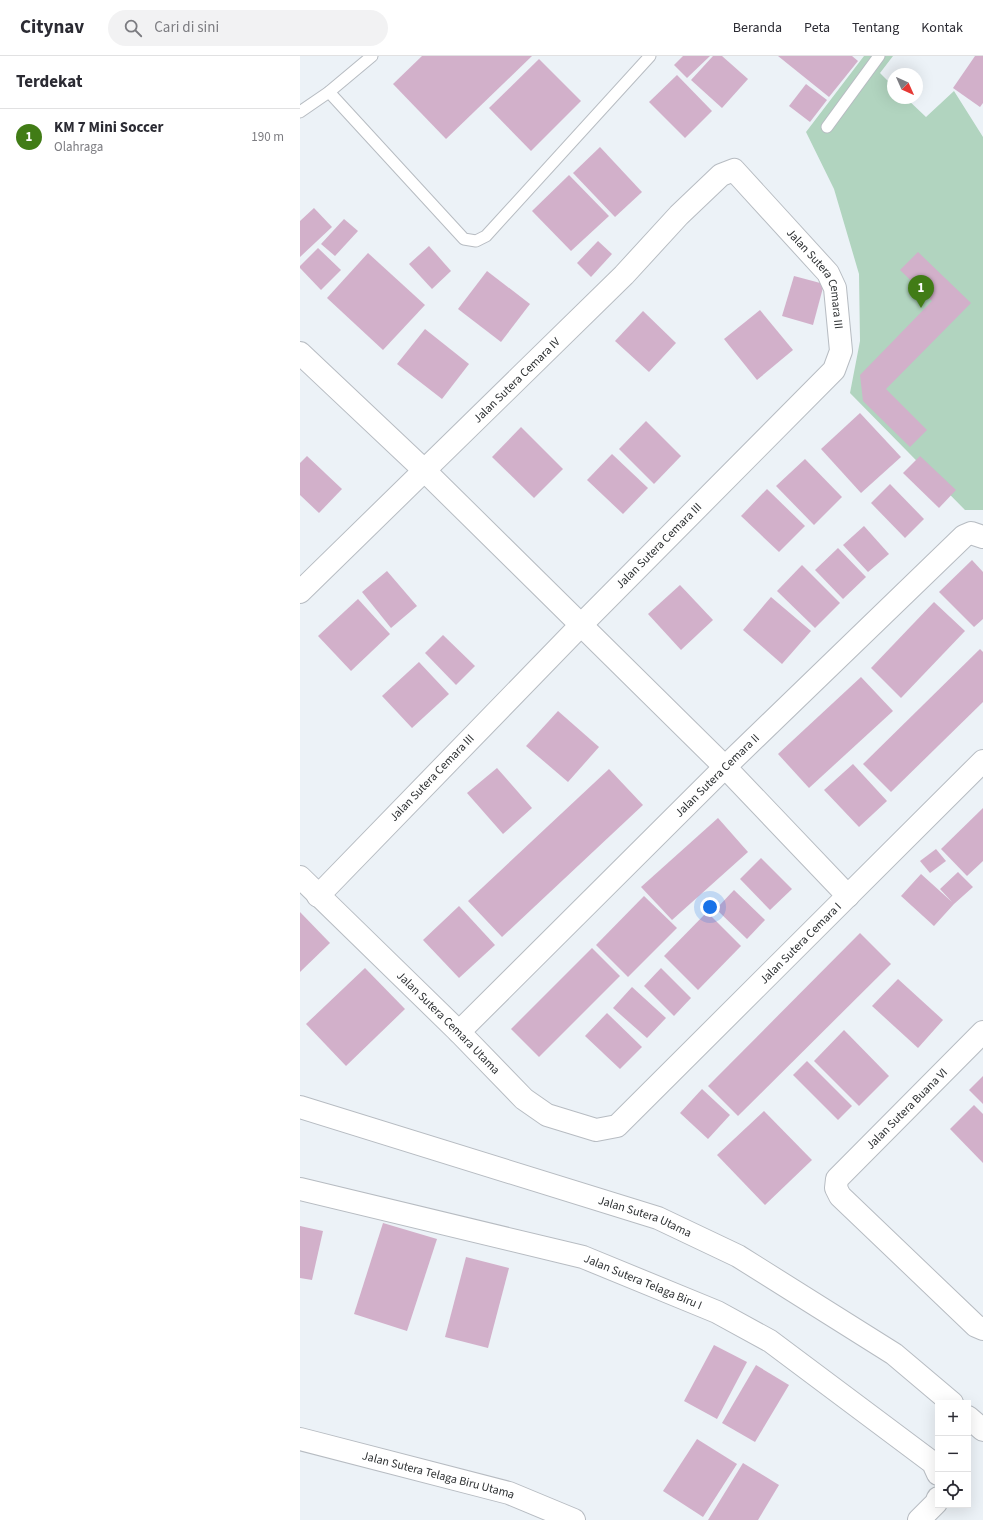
<!DOCTYPE html>
<html lang="id">
<meta charset="utf-8">
<style>
:root{--surface:#fff;--page:#f2f2f3;--text:#2b2b33;--muted:#7c7c81;--line:#e1e1e2;--accent:#417c16}
body{margin:0;font-family:"Source Sans 3",sans-serif;background:var(--page);color:var(--text)}
.controls{position:absolute;right:12px;bottom:12px;display:grid;overflow:hidden;border-radius:0px;box-shadow:0 4px 16px #0002}
.controls button{width:36px;height:36px;display:grid;place-items:center;padding:0;border:0;border-bottom:1px solid var(--line);background:var(--surface);color:var(--text);font:20px sans-serif}
.compass{position:absolute;left:587px;top:12px;width:36px;height:36px;border-radius:50%;background:var(--surface);box-shadow:0 4px 16px #0002;rotate:135deg}
.you{position:absolute;left:410px;top:851px;width:14px;height:14px;margin:-10px;border:3px solid #fff;border-radius:50%;background:#1a73e8;box-shadow:0 0 0 6px #1a73e833}
.badge{display:grid;place-items:center;width:26px;height:26px;border-radius:50%;background:var(--accent);color:#fff;font-size:13px;font-weight:700}
.pin{position:absolute;translate:-50% -33px;filter:drop-shadow(0 1px 2px #0008)}
.pin::after{content:'';position:absolute;top:21px;width:14px;height:12px;background:inherit;clip-path:polygon(0 0,100% 0,50% 100%)}
.list{margin:0;padding:0;list-style:none}
h2{display:flex;justify-content:space-between;align-items:center;height:52px;margin:0;padding:0 16px;font-size:17px}
h2 small{font-size:13px;font-weight:400;color:var(--muted)}
.list li{display:grid;grid-template-columns:26px 1fr auto;gap:12px;align-items:center;box-sizing:border-box;height:56px;padding:0 16px;border-top:1px solid var(--line)}
.list b{display:block;font-size:15px;white-space:nowrap}
.list p{margin:0;font-size:13px;white-space:nowrap;color:var(--muted)}
.list em{font-size:13px;font-style:normal;color:var(--muted)}
.icon{flex:none;width:22px;height:22px;fill:none;stroke:currentColor;stroke-width:2;stroke-linecap:round;stroke-linejoin:round}
.map{position:relative;flex:none;width:683px;height:1464px;overflow:hidden}
header{display:flex;align-items:center;gap:24px;box-sizing:border-box;height:56px;padding:0 20px;background:var(--surface);border-bottom:1px solid var(--line)}
header strong{font-size:19px}
nav{display:flex;gap:22px;margin-inline-start:auto;font-size:14px}
.search{width:280px;height:36px;background:var(--page);display:flex;align-items:center;gap:10px;box-sizing:border-box;padding:0 14px;border-radius:22px;color:var(--muted);font-size:15px}
main{display:flex}
aside{flex:1;background:var(--surface)}
.map>svg:first-child{display:block}
.green{fill:#b1d4bf}
.building{fill:#d2b0ca}
.lines{fill:none;stroke-linecap:round;stroke-linejoin:round}
.service-casing{stroke:#b7bcc2;stroke-width:13}
.minor-casing{stroke:#b7bcc2;stroke-width:24}
.tertiary-casing{stroke:#b7bcc2;stroke-width:24}
.service{stroke:#fff;stroke-width:11}
.minor{stroke:#fff;stroke-width:22}
.tertiary{stroke:#fff;stroke-width:22}
.labels{text-anchor:middle;dominant-baseline:central;stroke-width:4;stroke-linejoin:round;paint-order:stroke}
.street-label{font-size:12px;fill:#2d3032;stroke:#fefefe}
</style>
<header>
<strong>Citynav</strong>
<div class="search"><svg class="icon" aria-label="search" viewBox="0 0 24 24"><circle cx="10" cy="10" r="6"/><path d="M15 15l6 6"/></svg>Cari di sini</div>
<nav><a>Beranda</a><a>Peta</a><a>Tentang</a><a>Kontak</a></nav>
</header>
<main>
<aside>
<h2>Terdekat<small></small></h2>
<ul class="list">
<li><span class="badge">1</span><div><b>KM 7 Mini Soccer</b><p>Olahraga</p></div><em>190 m</em></li>
</ul>
</aside>
<div class="map">
<svg width="683" height="1464" viewBox="0 0 683 1464">
<rect width="100%" height="100%" fill="#ecf2f7"/>
<!-- green -->
<path class="green" d="M564 0H593L580 17 593 30V42H606L626 61 654 35 683 81V454H665L550 337 560 285 559 218 534 133 506 76Z"/>
<!-- building -->
<g class="building">
<path d="M122 0H232L146 83 93 28Z"/>
<path d="M383 0H410L387 22 374 9Z"/>
<path d="M413 0H422L448 23 422 52 391 24Z"/>
<path d="M478 0H552L558 5 529 41Z"/>
<path d="M675 0H683V47L680 51 653 32Z"/>
<path d="M239 3 281 45 231 95 189 52Z"/>
<path d="M377 19 412 55 385 82 349 46Z"/>
<path d="M506 28 527 44 510 66 489 50Z"/>
<path d="M300 91 342 136 315 161 273 117Z"/>
<path d="M269 119 309 160 271 195 232 155Z"/>
<path d="M14 152 32 171 0 201V165Z"/>
<path d="M44 163 58 175 35 200 21 188Z"/>
<path d="M298 185 312 198 291 221 277 207Z"/>
<path d="M129 190 151 215 132 233 109 208Z"/>
<path d="M18 192 41 214 21 234 0 212V210Z"/>
<path d="M618 196 671 247 586 333 627 374 610 391 563 345 560 319 632 245 600 214Z"/>
<path d="M68 197 125 249 83 294 27 242Z"/>
<path d="M187 215 230 248 201 286 158 253Z"/>
<path d="M494 220 524 228 513 269 482 260Z"/>
<path d="M460 254 493 294 457 324 424 283Z"/>
<path d="M343 255 376 287 349 316 315 285Z"/>
<path d="M125 273 169 308 142 343 97 308Z"/>
<path d="M560 357 601 401 561 437 521 393Z"/>
<path d="M346 365 381 400 354 428 319 393Z"/>
<path d="M221 371 263 413 234 442 192 401Z"/>
<path d="M312 398 348 432 323 458 287 424Z"/>
<path d="M7 400 42 433 19 457 0 439V407Z"/>
<path d="M620 400 656 434 639 452 603 417Z"/>
<path d="M505 403 542 441 514 469 476 430Z"/>
<path d="M590 428 624 463 605 482 571 447Z"/>
<path d="M467 433 505 470 479 496 441 460Z"/>
<path d="M564 470 589 498 568 516 543 489Z"/>
<path d="M538 492 566 521 543 543 515 514Z"/>
<path d="M672 504 683 516V563L674 571 639 536Z"/>
<path d="M502 509 540 547 515 572 477 535Z"/>
<path d="M87 515 117 550 91 572 62 536Z"/>
<path d="M380 529 413 564 381 594 348 558Z"/>
<path d="M471 541 511 575 482 608 443 574Z"/>
<path d="M58 543 90 578 51 615 18 580Z"/>
<path d="M634 546 665 575 601 642 571 612Z"/>
<path d="M143 579 175 610 156 629 125 597Z"/>
<path d="M680 593 683 596V646L591 736 563 708Z"/>
<path d="M119 606 149 638 112 672 82 640Z"/>
<path d="M561 621 593 655 509 732 478 698Z"/>
<path d="M258 655 299 691 268 726 226 690Z"/>
<path d="M553 708 587 745 559 771 524 734Z"/>
<path d="M197 712 232 752 203 778 167 737Z"/>
<path d="M309 713 343 749 202 881 168 845Z"/>
<path d="M683 752V805L667 820 641 793Z"/>
<path d="M418 762 448 796 372 864 341 831Z"/>
<path d="M636 793 646 805 630 817 620 805Z"/>
<path d="M461 802 492 833 470 854 440 823Z"/>
<path d="M658 816 673 831 654 848 634 870 601 840 621 818 652 846 640 833Z"/>
<path d="M434 834 465 864 447 883 416 853Z"/>
<path d="M344 840 377 872 328 921 296 889Z"/>
<path d="M159 850 195 889 159 922 123 884Z"/>
<path d="M0 856 30 887 0 916Z"/>
<path d="M407 856 441 890 398 934 364 900Z"/>
<path d="M560 877 591 908 438 1060 408 1030Z"/>
<path d="M292 892 320 920 239 1001 211 973Z"/>
<path d="M65 912 105 953 46 1010 6 968Z"/>
<path d="M361 912 391 942 374 960 344 930Z"/>
<path d="M598 923 643 964 618 992 572 950Z"/>
<path d="M332 931 366 962 347 982 313 952Z"/>
<path d="M307 957 342 991 320 1013 285 980Z"/>
<path d="M544 974 589 1020 559 1050 514 1005Z"/>
<path d="M507 1005 552 1050 538 1064 493 1019Z"/>
<path d="M683 1020V1048L669 1034Z"/>
<path d="M402 1033 430 1059 408 1083 380 1057Z"/>
<path d="M674 1049 683 1058V1107L650 1073Z"/>
<path d="M464 1055 512 1104 465 1149 417 1099Z"/>
<path d="M83 1167 137 1183 107 1275 54 1258Z"/>
<path d="M0 1170 23 1175 12 1224 0 1222Z"/>
<path d="M166 1201 209 1212 188 1292 145 1281Z"/>
<path d="M414 1289 447 1306 417 1363 384 1345Z"/>
<path d="M456 1309 489 1329 455 1386 422 1367Z"/>
<path d="M397 1383 437 1408 403 1461 363 1435Z"/>
<path d="M443 1407 479 1429 458 1464H408Z"/>
</g>
<g class="lines">
<!-- service casing -->
<g class="service-casing">
<g id="service">
<path d="M29 36 164 183 176 185 186 180 350 0"/>
<path d="M0 56 29 36 72 0"/>
<path d="M527 71 579 0"/>
</g>
</g>
<!-- minor casing -->
<g class="minor-casing">
<g id="minor">
<path d="M0 297 125 415 425 711 548 840"/>
<path id="s1" d="M0 536 324 219 379 159 421 119 434 114 528 217 535 232 541 295 534 314 281 569 18 840"/>
<path id="s2" d="M0 821 159 976 224 1043 247 1059 296 1074 317 1070 683 705"/>
<path id="s3" d="M159 976 425 711 664 480 671 477 683 481"/>
<path d="M683 976 537 1123 536 1132 540 1140 676 1270 683 1273"/>
<path id="s4" d="M0 1133 283 1201 417 1256 470 1285 633 1407 638 1418"/>
<path id="s5" d="M0 1383 209 1437 274 1464"/>
<path d="M619 1464 636 1447 638 1442"/>
</g>
</g>
<!-- tertiary casing -->
<g class="tertiary-casing">
<g id="tertiary">
<path id="s6" d="M0 1051 358 1162 438 1200 594 1298 652 1347"/>
<path d="M668 1361 683 1374"/>
</g>
</g>
<!-- service -->
<use href="#service" class="service"/>
<!-- minor -->
<use href="#minor" class="minor"/>
<!-- tertiary -->
<use href="#tertiary" class="tertiary"/>
</g>
<g class="labels">
<!-- street labels -->
<g class="street-label">
<text stroke="none"><textPath href="#s1" startOffset="746">Jalan Sutera Cemara III</textPath></text>
<text stroke="none"><textPath href="#s1" startOffset="303">Jalan Sutera Cemara IV</textPath></text>
<text transform="translate(359 490) rotate(-45)">Jalan Sutera Cemara III</text>
<text stroke="none"><textPath href="#s3" startOffset="364">Jalan Sutera Cemara II</textPath></text>
<text transform="translate(132 722) rotate(-46)">Jalan Sutera Cemara III</text>
<text stroke="none"><textPath href="#s2" startOffset="675">Jalan Sutera Cemara I</textPath></text>
<text stroke="none"><textPath href="#s2" startOffset="208">Jalan Sutera Cemara Utama</textPath></text>
<text transform="translate(607 1053) rotate(-45)">Jalan Sutera Buana VI</text>
<text stroke="none"><textPath href="#s6" startOffset="362">Jalan Sutera Utama</textPath></text>
<text stroke="none"><textPath href="#s4" startOffset="356">Jalan Sutera Telaga Biru I</textPath></text>
<text stroke="none"><textPath href="#s5" startOffset="143">Jalan Sutera Telaga Biru Utama</textPath></text>
</g>
</g>
</svg>
<div class="controls">
<button>+</button>
<button>−</button>
<button><svg class="icon" aria-label="locate" viewBox="0 0 24 24"><circle cx="12" cy="12" r="6"/><path d="M12 2v4M12 18v4M2 12h4M18 12h4"/></svg></button>
</div>
<svg class="compass" viewBox="-18 -18 36 36"><path d="M0-13l5 13h-10z" fill="#e53935"/><path d="M0 13l5-13h-10z" fill="#7c7c81"/></svg>
<div class="you"></div>
<div class="pin badge" style="left:621px;top:252px">1</div>
</div>
</main>
